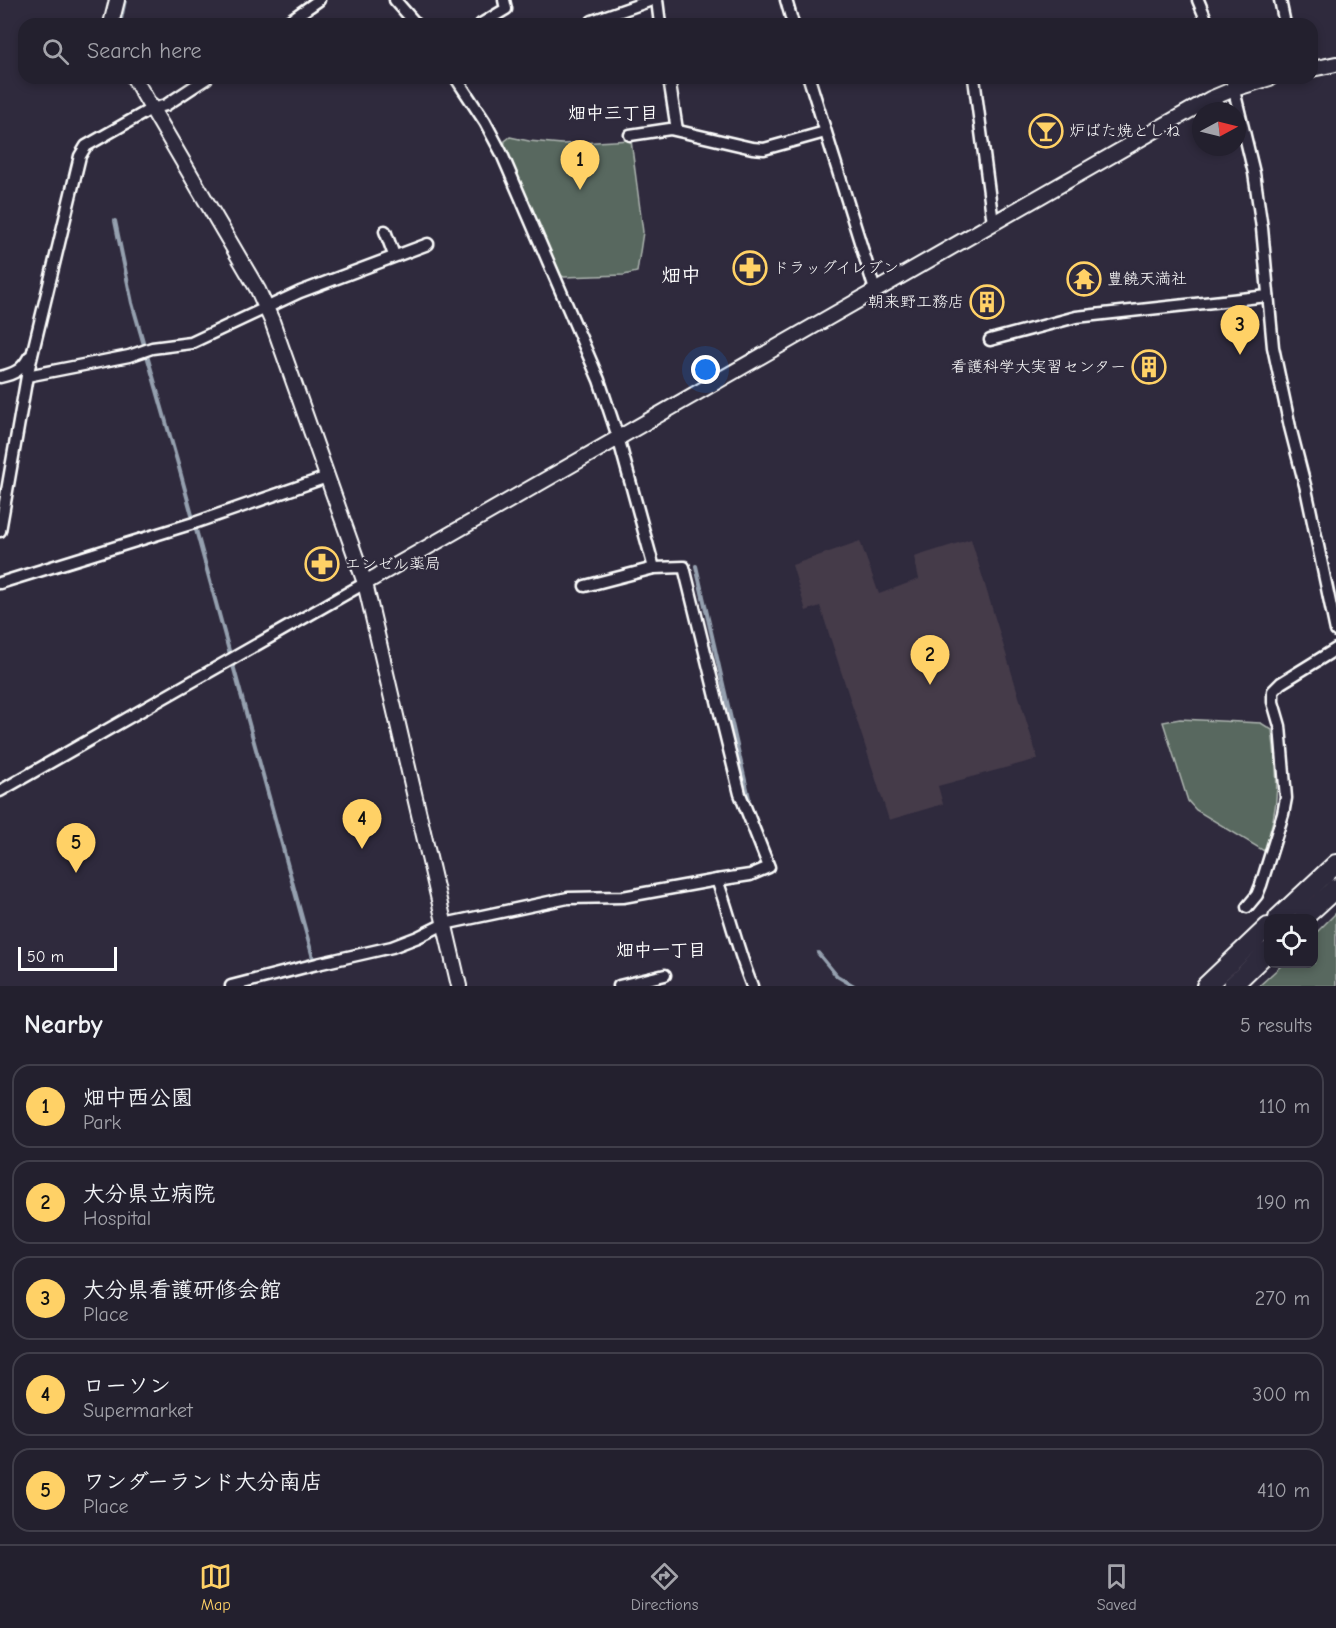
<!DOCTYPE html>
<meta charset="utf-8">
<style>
:root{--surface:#23202e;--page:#2b2836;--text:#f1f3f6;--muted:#a3a3aa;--line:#403e4a;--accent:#ffd166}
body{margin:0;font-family:"Comic Neue","Klee One",sans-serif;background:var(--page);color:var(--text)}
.controls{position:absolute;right:18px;bottom:18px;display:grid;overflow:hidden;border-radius:12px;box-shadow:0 3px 9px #0003}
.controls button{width:54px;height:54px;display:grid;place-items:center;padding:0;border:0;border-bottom:2px solid var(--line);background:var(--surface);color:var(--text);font:30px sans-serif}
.compass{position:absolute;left:1192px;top:102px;width:54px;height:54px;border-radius:50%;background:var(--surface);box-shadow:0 3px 9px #0003;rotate:83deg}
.scale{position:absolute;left:18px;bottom:15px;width:99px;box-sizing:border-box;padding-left:6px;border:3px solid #fff;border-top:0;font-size:16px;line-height:21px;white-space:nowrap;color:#fff;-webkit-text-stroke:4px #2f2a3d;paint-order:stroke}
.you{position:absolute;left:706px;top:370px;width:21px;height:21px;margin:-15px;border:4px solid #fff;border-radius:50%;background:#1a73e8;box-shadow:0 0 0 9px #1a73e833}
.badge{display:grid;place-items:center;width:39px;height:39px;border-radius:50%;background:var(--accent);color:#111;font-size:20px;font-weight:700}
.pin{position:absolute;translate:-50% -50px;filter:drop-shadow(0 2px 3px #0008)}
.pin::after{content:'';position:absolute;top:32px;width:21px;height:18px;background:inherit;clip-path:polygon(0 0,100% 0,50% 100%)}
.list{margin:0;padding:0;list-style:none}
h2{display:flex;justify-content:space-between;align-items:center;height:78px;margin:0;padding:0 24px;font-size:26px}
h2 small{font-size:20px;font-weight:400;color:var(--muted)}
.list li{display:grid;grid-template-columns:39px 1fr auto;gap:18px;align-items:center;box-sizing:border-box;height:84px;margin:0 12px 12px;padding:0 12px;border:2px solid var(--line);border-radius:18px}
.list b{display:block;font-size:22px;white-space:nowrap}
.list p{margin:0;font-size:20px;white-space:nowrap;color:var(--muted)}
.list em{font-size:20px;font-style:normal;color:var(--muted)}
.icon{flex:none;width:33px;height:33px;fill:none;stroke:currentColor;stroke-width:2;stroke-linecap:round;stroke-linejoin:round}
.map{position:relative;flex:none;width:1336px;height:986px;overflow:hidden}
.search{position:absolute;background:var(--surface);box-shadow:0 3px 9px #0003;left:18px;right:18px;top:18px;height:66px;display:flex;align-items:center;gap:15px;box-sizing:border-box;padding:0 21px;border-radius:18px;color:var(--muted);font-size:22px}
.sheet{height:558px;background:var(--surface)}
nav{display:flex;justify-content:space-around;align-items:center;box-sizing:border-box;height:84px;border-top:2px solid var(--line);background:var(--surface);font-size:16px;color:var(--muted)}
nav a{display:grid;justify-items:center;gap:3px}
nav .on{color:var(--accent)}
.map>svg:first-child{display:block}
.built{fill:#443a49}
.green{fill:#59685f;stroke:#acb4af;stroke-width:1.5}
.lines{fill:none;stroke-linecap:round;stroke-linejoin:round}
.stream{stroke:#95a0af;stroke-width:4}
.minor-casing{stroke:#fff;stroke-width:15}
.tertiary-casing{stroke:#fff;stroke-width:18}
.trunk-casing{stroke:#fff;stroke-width:22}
.minor{stroke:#2f2a3d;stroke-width:10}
.tertiary{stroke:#2f2a3d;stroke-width:14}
.trunk{stroke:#2f2a3d;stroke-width:18}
.labels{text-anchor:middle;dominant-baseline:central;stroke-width:5;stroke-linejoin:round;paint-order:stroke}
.poi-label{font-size:16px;fill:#fff;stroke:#2f2a3d;text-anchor:start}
.neighbourhood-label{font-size:18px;font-weight:bold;fill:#fff;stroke:#2f2a3d}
.quarter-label{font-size:20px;font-weight:bold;fill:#fff;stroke:#2f2a3d}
</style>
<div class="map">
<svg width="1336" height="986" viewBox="0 0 1336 986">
<rect width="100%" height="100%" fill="#2f2a3d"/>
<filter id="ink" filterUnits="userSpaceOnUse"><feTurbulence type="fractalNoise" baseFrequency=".0167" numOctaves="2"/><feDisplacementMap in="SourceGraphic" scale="12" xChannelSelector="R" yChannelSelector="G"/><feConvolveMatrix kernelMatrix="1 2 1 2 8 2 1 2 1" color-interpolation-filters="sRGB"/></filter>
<g filter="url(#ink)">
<!-- built -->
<path class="built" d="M971 539 1038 759 938 786 943 804 889 820 820 606 806 611 792 565 860 541 879 594 919 579 914 557Z"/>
<!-- green -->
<g class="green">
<path d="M510 137 529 141 562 144 631 140 643 232 637 272 624 275 564 277 561 275 504 148 505 141Z"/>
<path d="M1180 719 1261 723 1272 730C1278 778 1281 804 1264 851L1196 810 1188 801 1163 722Z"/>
<path d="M1336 913V986H1259L1283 964 1314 963V935Z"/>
</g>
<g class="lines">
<!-- stream -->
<g class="stream">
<path d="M120 24 125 0"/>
<path d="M115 221 132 303 178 464 313 958"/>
<path d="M696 566 749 798"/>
<path d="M818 953 837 976 854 986"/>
</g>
<!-- minor casing -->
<g class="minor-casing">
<g id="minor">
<path d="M395 0 416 24"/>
<path d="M657 0 660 24"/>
<path d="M786 0 793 24"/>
<path d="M1198 0 1208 24"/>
<path d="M1280 0 1285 24"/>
<path d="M285 24 319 0"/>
<path d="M481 24 506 9 504 0"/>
<path d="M590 24 592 21 652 0"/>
<path d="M456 78 485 122 501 152 599 380 618 437 654 568"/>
<path d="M669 78 677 130"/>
<path d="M809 78 875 290"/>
<path d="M974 78 993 223"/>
<path d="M1231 78 1254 173 1262 228 1273 347 1290 427 1306 489 1336 631"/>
<path d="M630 135 670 129 752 148 764 149 825 132"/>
<path d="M385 231 394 255"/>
<path d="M990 340 1076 317 1268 296"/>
<path d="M27 376 129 356 152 348 191 343 300 292 428 244"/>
<path d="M0 377C14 374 22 370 29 357"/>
<path d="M0 531 27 376 80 156 86 146 151 109 166 105 207 78"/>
<path d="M0 583 197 522 327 477"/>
<path d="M0 791 365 583"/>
<path d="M717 880C730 915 738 952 752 986"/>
<path d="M1247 907 1257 895 1261 885 1283 814 1286 798 1280 726 1273 702V691L1281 683 1336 649"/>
<path d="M231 986 317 964 392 947 418 937 444 924 568 898 623 897 717 880 750 875 769 867 740 794 684 567 654 568 585 586"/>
<path d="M619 986 665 975"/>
</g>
</g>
<!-- tertiary casing -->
<g class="tertiary-casing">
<g id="tertiary">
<path d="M111 24 117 0"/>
<path d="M1312 69 1336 64"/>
<path d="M134 78 258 290 272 321 365 583 459 986"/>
<path d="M365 583 1210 99 1234 89 1270 78"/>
</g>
</g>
<!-- trunk casing -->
<g class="trunk-casing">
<g id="trunk">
<path d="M1278 918 1336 864"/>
<path d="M1303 918 1336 888"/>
<path d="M1206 986 1268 927"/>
<path d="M1232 986 1268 951"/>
</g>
</g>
<!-- minor -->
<use href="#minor" class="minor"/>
<!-- tertiary -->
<use href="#tertiary" class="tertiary"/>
<!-- trunk -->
<use href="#trunk" class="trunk"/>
</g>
</g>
<!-- icons -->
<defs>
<g id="bar-ring" transform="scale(1.725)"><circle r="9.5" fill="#2f2a3d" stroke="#ffd166" stroke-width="1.5"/><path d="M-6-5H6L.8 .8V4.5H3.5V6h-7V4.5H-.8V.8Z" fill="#ffd166"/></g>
<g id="pharmacy-ring" transform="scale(1.725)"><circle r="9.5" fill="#2f2a3d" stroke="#ffd166" stroke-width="1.5"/><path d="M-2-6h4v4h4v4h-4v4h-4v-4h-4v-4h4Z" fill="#ffd166"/></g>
<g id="temple-ring" transform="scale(1.725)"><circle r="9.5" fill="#2f2a3d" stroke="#ffd166" stroke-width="1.5"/><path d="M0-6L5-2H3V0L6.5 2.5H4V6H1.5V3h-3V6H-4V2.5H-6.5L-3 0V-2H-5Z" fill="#ffd166"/></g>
<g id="building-ring" transform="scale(1.725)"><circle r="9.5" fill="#2f2a3d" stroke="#ffd166" stroke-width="1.5"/><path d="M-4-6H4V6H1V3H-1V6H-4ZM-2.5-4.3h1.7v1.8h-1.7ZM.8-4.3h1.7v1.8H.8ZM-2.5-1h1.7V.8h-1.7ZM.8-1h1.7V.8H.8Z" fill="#ffd166"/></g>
</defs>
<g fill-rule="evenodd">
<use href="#bar-ring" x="1046" y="131"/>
<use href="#pharmacy-ring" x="750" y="268"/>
<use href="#temple-ring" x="1084" y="279"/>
<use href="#building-ring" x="987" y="302"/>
<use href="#building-ring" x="1149" y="367"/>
<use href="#pharmacy-ring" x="322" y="564"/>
</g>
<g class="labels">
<!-- poi labels -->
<g class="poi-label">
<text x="1069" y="131">炉ばた焼としね</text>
<text x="773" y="268">ドラッグイレブン</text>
<text x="1107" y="279">豊饒天満社</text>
<text x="964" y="302" text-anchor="end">朝来野工務店</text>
<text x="1126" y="367" text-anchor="end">看護科学大実習センター</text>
<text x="345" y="564">エンゼル薬局</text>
</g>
<!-- neighbourhood labels -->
<g class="neighbourhood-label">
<text x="613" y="113">畑中三丁目</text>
<text x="661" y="950">畑中一丁目</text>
</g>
<!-- quarter labels -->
<g class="quarter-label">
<text x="681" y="275">畑中</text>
</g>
</g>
</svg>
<div class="controls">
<button><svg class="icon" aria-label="locate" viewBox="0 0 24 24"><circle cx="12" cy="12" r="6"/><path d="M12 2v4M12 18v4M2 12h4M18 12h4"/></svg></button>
</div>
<svg class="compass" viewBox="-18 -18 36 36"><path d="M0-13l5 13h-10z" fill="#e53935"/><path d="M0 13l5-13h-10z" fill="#a3a3aa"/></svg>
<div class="scale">50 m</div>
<div class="you"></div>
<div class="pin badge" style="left:580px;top:190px">1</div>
<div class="pin badge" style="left:930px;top:685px">2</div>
<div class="pin badge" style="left:1240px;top:355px">3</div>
<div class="pin badge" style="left:362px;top:849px">4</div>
<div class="pin badge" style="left:76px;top:873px">5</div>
<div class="search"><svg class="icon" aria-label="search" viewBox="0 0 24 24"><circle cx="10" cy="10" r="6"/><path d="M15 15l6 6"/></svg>Search here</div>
</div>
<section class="sheet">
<h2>Nearby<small>5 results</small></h2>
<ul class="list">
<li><span class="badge">1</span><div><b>畑中西公園</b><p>Park</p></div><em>110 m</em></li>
<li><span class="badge">2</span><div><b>大分県立病院</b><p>Hospital</p></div><em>190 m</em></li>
<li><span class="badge">3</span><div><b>大分県看護研修会館</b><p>Place</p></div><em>270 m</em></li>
<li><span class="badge">4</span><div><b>ローソン</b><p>Supermarket</p></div><em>300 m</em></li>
<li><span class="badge">5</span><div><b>ワンダーランド大分南店</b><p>Place</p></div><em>410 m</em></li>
</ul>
</section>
<nav>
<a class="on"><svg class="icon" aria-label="map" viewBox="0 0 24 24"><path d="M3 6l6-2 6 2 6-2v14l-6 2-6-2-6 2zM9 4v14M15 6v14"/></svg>Map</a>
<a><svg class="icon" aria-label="directions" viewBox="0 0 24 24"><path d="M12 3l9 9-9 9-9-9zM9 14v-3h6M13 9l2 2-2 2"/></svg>Directions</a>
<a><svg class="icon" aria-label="saved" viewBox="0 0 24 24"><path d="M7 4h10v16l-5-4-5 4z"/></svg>Saved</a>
</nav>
